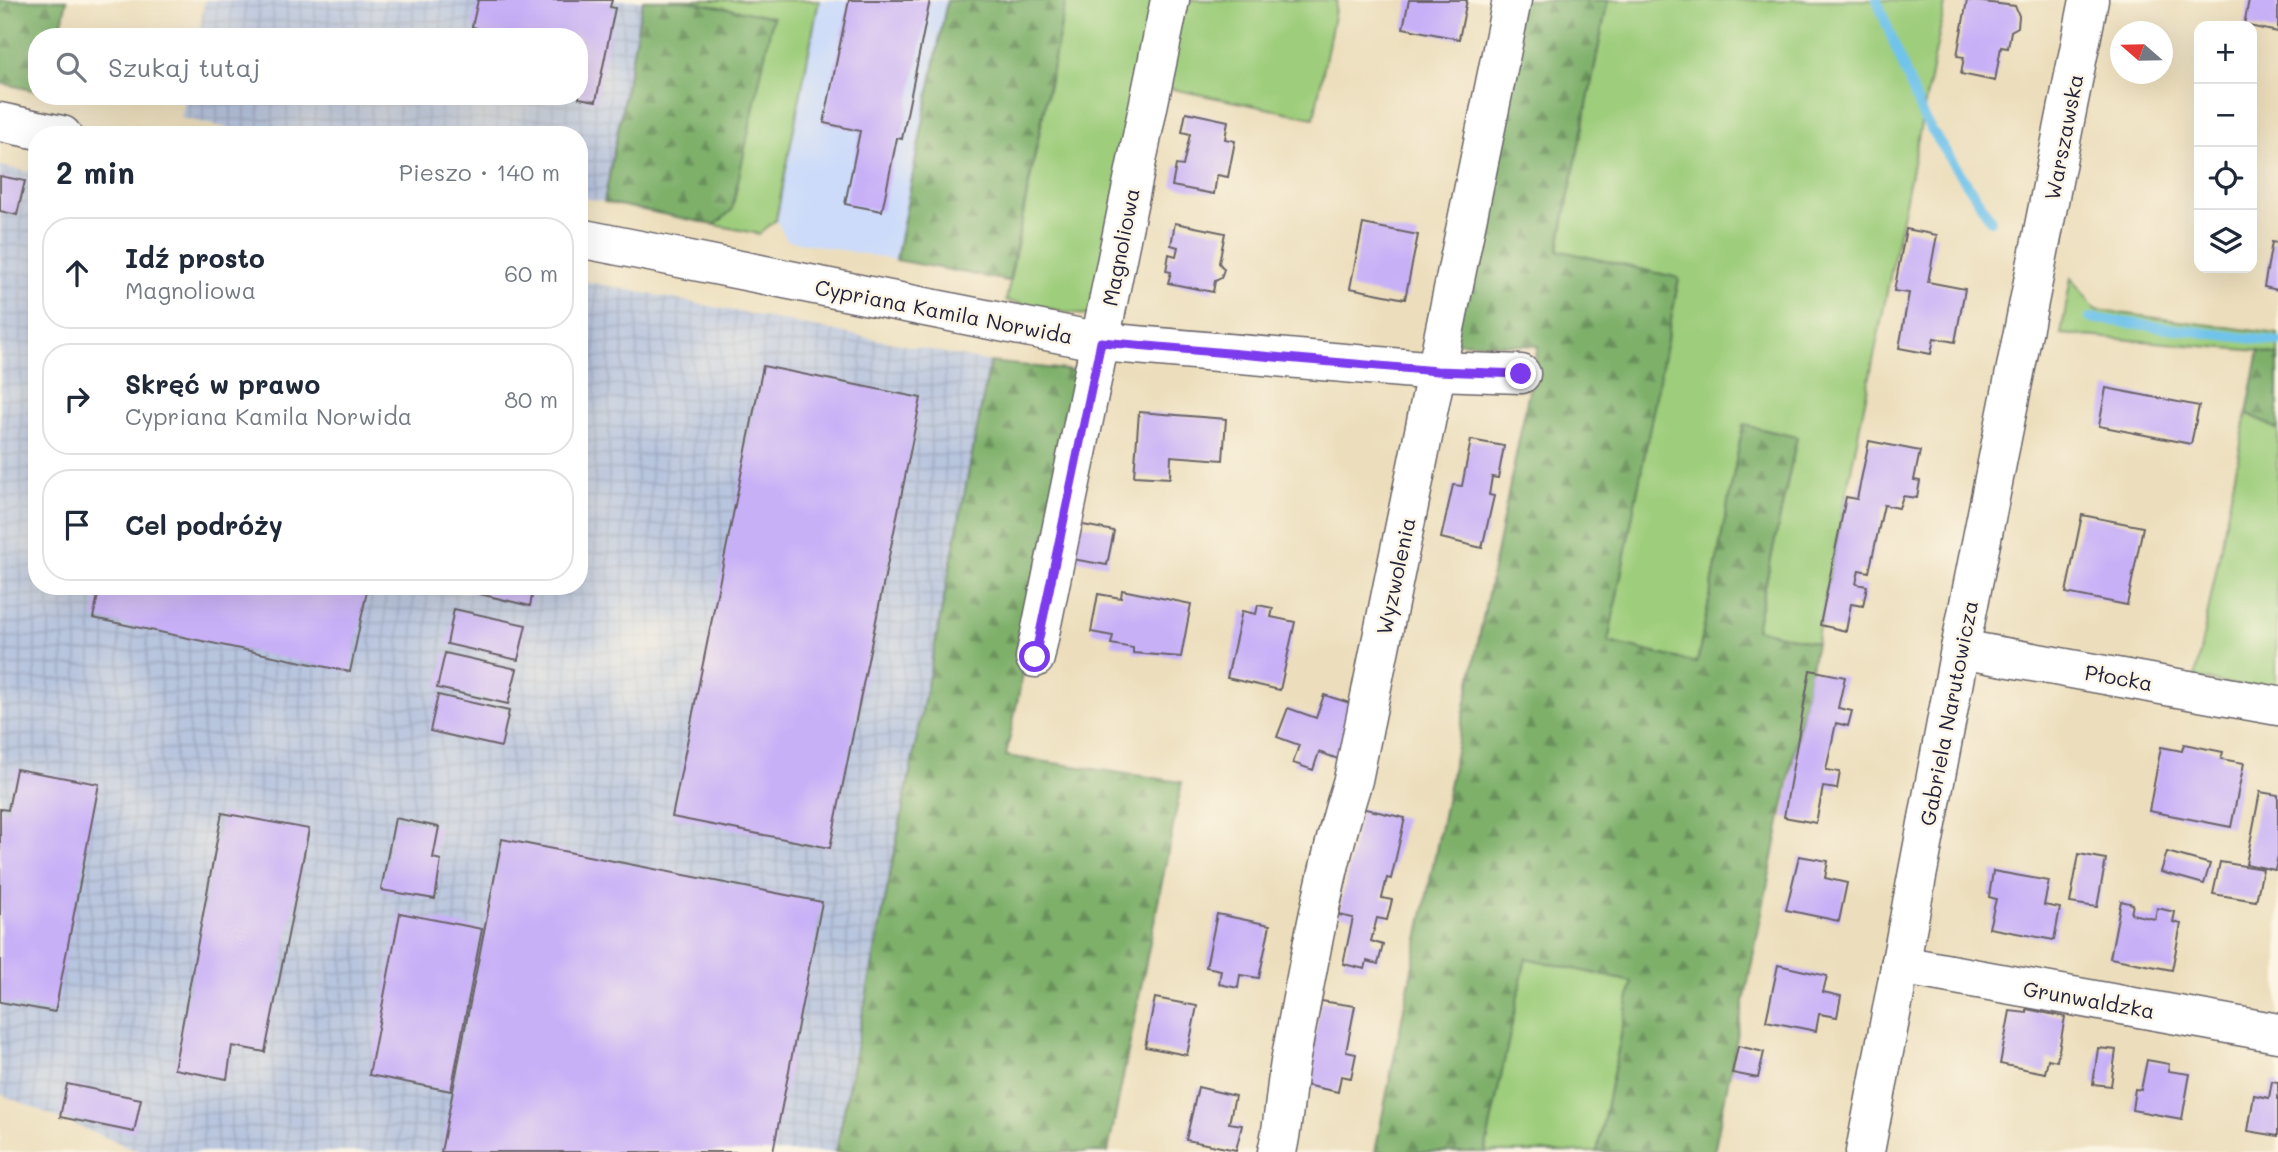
<!DOCTYPE html>
<html lang="pl">
<meta charset="utf-8">
<style>
:root{--surface:#fff;--page:#f2f2f3;--text:#1f2937;--muted:#747a83;--line:#e0e1e3}
body{margin:0;font-family:Mali,sans-serif;background:var(--page);color:var(--text)}
.controls{position:absolute;right:21px;top:21px;display:grid;overflow:hidden;border-radius:14px;box-shadow:0 7px 28px #0002}
.controls button{width:63px;height:63px;display:grid;place-items:center;padding:0;border:0;border-bottom:2px solid var(--line);background:var(--surface);color:var(--text);font:35px sans-serif}
.compass{position:absolute;left:2110px;top:21px;width:63px;height:63px;border-radius:50%;background:var(--surface);box-shadow:0 7px 28px #0002;rotate:290deg}
.stop{position:absolute;width:21px;height:21px;margin:-16px;border:5px solid #7c3aed;border-radius:50%;background:#fff}
.stop.end{background:#7c3aed;border-color:#fff;box-shadow:0 2px 7px #0008}
.list{margin:0;padding:0;list-style:none}
h2{display:flex;justify-content:space-between;align-items:center;height:91px;margin:0;padding:0 28px;font-size:30px}
h2 small{font-size:23px;font-weight:400;color:var(--muted)}
.list li{display:grid;grid-template-columns:46px 1fr auto;gap:21px;align-items:center;box-sizing:border-box;height:112px;margin:0 14px 14px;padding:0 14px;border:2px solid var(--line);border-radius:28px}
.list b{display:block;font-size:26px;white-space:nowrap}
.list p{margin:0;font-size:23px;white-space:nowrap;color:var(--muted)}
.list em{font-size:23px;font-style:normal;color:var(--muted)}
.icon{flex:none;width:38px;height:38px;fill:none;stroke:currentColor;stroke-width:2;stroke-linecap:round;stroke-linejoin:round}
.map{position:relative;flex:none;width:2278px;height:1152px;overflow:hidden}
.search{position:absolute;background:var(--surface);box-shadow:0 7px 28px #0002;left:28px;top:28px;width:560px;height:77px;display:flex;align-items:center;gap:18px;box-sizing:border-box;padding:0 24px;border-radius:28px;color:var(--muted);font-size:26px}
.panel{position:absolute;background:var(--surface);box-shadow:0 7px 28px #0002;left:28px;top:126px;width:560px;height:469px;border-radius:28px}
.map>svg:first-child{display:block}
.built{fill:#ccdbf9}
.industrial{fill:url(#industrial-grid)}
.green{fill:#9ecd7b;stroke:#60785b;stroke-width:2}
.forest{fill:url(#forest-firs);stroke:#506953;stroke-width:2}
.lines{fill:none;stroke-linecap:round;stroke-linejoin:round}
.stream{stroke:#6fc3eb;stroke-width:10}
.building{fill:#c8b0f7}
.minor-casing{stroke:#696468;stroke-width:41}
.minor{stroke:#fff;stroke-width:38}
.route{stroke:#7c3aed;stroke-width:9}
.labels{text-anchor:middle;dominant-baseline:central;stroke-width:5;stroke-linejoin:round;paint-order:stroke}
.street-label{font-size:21px;fill:#22223b;stroke:#fcf5e5}
</style>
<div class="map">
<svg width="2278" height="1152" viewBox="0 0 2278 1152">
<defs>
<pattern id="industrial-grid" width="8" height="8" patternUnits="userSpaceOnUse" patternTransform="scale(1.75)"><rect width="8" height="8" fill="#b8c5de"/><path d="M0 4h8M4 0v8" fill="none" stroke="#9ea9bf"/></pattern>
<pattern id="forest-firs" width="22" height="20" patternUnits="userSpaceOnUse" patternTransform="scale(1.75)"><rect width="22" height="20" fill="#7eb06b"/><path d="M5 1l3.5 6h-7zM16 11l3.5 6h-7z" fill="#678f59"/></pattern>
</defs>
<rect width="100%" height="100%" fill="#fcf5e5"/>
<filter id="ink" filterUnits="userSpaceOnUse"><feTurbulence type="fractalNoise" baseFrequency=".0143" numOctaves="2"/><feDisplacementMap in="SourceGraphic" scale="14" xChannelSelector="R" yChannelSelector="G"/><feConvolveMatrix kernelMatrix="1 2 1 2 8 2 1 2 1" color-interpolation-filters="sRGB"/></filter>
<filter id="wash" filterUnits="userSpaceOnUse"><feTurbulence type="fractalNoise" baseFrequency=".00686" numOctaves="4" result="noise"/><feDisplacementMap in="SourceGraphic" scale="28" xChannelSelector="R" yChannelSelector="G"/><feGaussianBlur stdDeviation="1.57" result="paint"/><feColorMatrix in="noise" values="0 0 0 0 0 0 0 0 0 0 0 0 0 0 0 0 0 1.4 0 .05"/><feComposite in="paint" operator="in"/></filter>
<g filter="url(#wash)">
<rect width="100%" height="100%" fill="#ecdebc"/>
<!-- built -->
<path class="built" d="M819 0H947L896 260 787 240 776 220Z"/>
<!-- industrial -->
<g class="industrial">
<path d="M205 0H643L604 202 579 197V135H262L181 118 186 96H579V37H198Z"/>
<path d="M0 166 37 173V586H579V280L990 362 836 1152H141L0 1094Z"/>
</g>
<!-- green -->
<g class="green">
<path d="M684 0H819L776 220 759 234 715 225 732 210Z"/>
<path d="M1066 0H1158L1095 317 1006 301Z"/>
<path d="M1181 0H1337L1314 118 1163 87Z"/>
<path d="M1608 0H1946L1816 643 1756 630 1797 437 1743 425 1697 663 1608 642 1679 278 1558 251Z"/>
<path d="M2071 278 2096 310 2278 334V356L2259 351 2061 334Z"/>
<path d="M2247 413 2278 430 2276 692 2195 678Z"/>
<path d="M1525 958 1632 982 1597 1152H1485Z"/>
</g>
<!-- forest -->
<g class="forest">
<path d="M0 0H67L59 37H37V91L0 83Z"/>
<path d="M643 0H684L773 17 732 210 715 225 604 202Z"/>
<path d="M947 0H1066L1009 281 896 260Z"/>
<path d="M1521 0H1608L1558 250 1679 278 1608 642 1697 663 1743 425 1797 437 1756 629 1816 643 1714 1152H1597L1632 982 1526 958 1485 1152H1375L1538 346 1453 342Z"/>
<path d="M2259 351 2278 356V430L2247 413Z"/>
<path d="M990 362 1085 372 1006 756 1182 782 1108 1152H836Z"/>
</g>
<g class="lines">
<!-- stream -->
<g class="stream">
<path d="M1877 0 1923 117 1991 220"/>
<path d="M2090 318 2278 342"/>
</g>
</g>
<g id="blocks">
<!-- building -->
<g class="building">
<path d="M478 0H612L610 7 615 8 596 101 579 98V37H476L477 28 472 27Z"/>
<path d="M849 0H930L902 139 897 138 882 211 845 204 860 131 824 123Z"/>
<path d="M1409 0H1467L1459 39 1403 28Z"/>
<path d="M1967 0 2015 6 2019 16 2018 27 2011 31 2008 48 2001 47 1995 81 1961 74 1964 57 1957 56Z"/>
<path d="M2249 0H2278V32L2244 25Z"/>
<path d="M1186 112 1228 121 1225 139 1235 141 1228 177 1217 175 1214 194 1172 186 1176 165 1183 166 1190 134 1182 132Z"/>
<path d="M0 176 25 181 17 215 0 211Z"/>
<path d="M1175 223 1225 233 1219 263 1224 269 1221 278 1215 281 1213 292 1168 283 1171 272 1166 271 1169 254 1176 256 1178 247 1171 245Z"/>
<path d="M1363 224 1418 235 1405 299 1350 288Z"/>
<path d="M1906 229 1937 235 1928 282 1965 289 1955 342 1934 338 1931 354 1899 348 1909 293 1894 291Z"/>
<path d="M2272 242 2278 243V290L2264 287Z"/>
<path d="M763 366 921 398 830 848 672 817Z"/>
<path d="M2106 388 2199 406 2191 444 2099 426Z"/>
<path d="M1139 412 1226 419 1223 460 1171 456 1170 478 1134 476Z"/>
<path d="M1471 440 1504 446 1498 478 1492 477 1489 495 1494 496 1482 548 1441 538 1453 485 1462 486Z"/>
<path d="M1869 441 1920 451 1914 480 1920 481 1917 498 1903 496 1899 508 1884 505 1869 572 1859 570 1856 584 1867 586 1863 606 1851 604 1846 631 1820 625 1846 497 1857 499Z"/>
<path d="M2082 515 2143 527 2127 605 2066 593Z"/>
<path d="M1078 524 1114 531 1107 565 1072 559Z"/>
<path d="M100 586H368L350 672 93 618Z"/>
<path d="M460 586H534L530 606 459 589Z"/>
<path d="M1122 590 1191 604 1181 657 1133 653V648L1111 644 1113 636 1091 632 1098 594 1121 598Z"/>
<path d="M1258 605 1273 608 1271 617 1295 622 1280 690 1227 678 1242 611 1256 614Z"/>
<path d="M454 609 526 625 518 660 447 644Z"/>
<path d="M445 653 517 669 508 704 437 688Z"/>
<path d="M1810 670 1845 677 1838 708 1852 711 1848 726 1836 723 1826 770 1840 772 1837 789 1823 787 1816 823 1784 817Z"/>
<path d="M438 695 509 711 501 747 430 731Z"/>
<path d="M1324 695 1353 704 1338 759 1319 752 1313 770 1293 763 1299 745 1277 737 1288 708 1316 718Z"/>
<path d="M2184 744 2223 752 2221 759 2244 763 2231 827 2149 811 2161 747 2182 751Z"/>
<path d="M16 769 99 784 55 1012 0 1002V809L8 810Z"/>
<path d="M2260 792 2278 795V856L2275 870 2246 864Z"/>
<path d="M1361 808 1405 818 1391 879 1387 878 1382 898 1392 900 1387 920 1377 918 1371 941 1383 945 1378 964 1367 961 1365 969 1343 964 1353 918 1339 915Z"/>
<path d="M222 813 309 829 265 1052 232 1046 227 1079 174 1069Z"/>
<path d="M395 818 439 827 433 858 441 860 435 899 381 890Z"/>
<path d="M502 839 822 902 773 1152H441Z"/>
<path d="M2167 852 2210 864 2204 884 2161 872Z"/>
<path d="M2079 854 2106 859 2097 907 2070 903Z"/>
<path d="M1799 856 1828 861 1825 878 1847 883 1839 921 1786 910Z"/>
<path d="M2220 862 2263 869 2256 901 2213 894Z"/>
<path d="M1993 871 2049 881 2044 905 2060 908 2054 940 1989 928 1996 899 1989 897Z"/>
<path d="M2121 901 2133 904 2131 914 2155 919 2157 908 2175 912 2173 922 2181 924 2172 970 2110 958Z"/>
<path d="M400 913 482 929 451 1091 369 1075Z"/>
<path d="M1217 914 1270 925 1259 978 1240 975 1238 988 1219 984 1221 970 1206 967Z"/>
<path d="M1778 965 1827 976 1823 992 1841 996 1837 1017 1819 1014 1816 1031 1766 1021Z"/>
<path d="M1155 998 1197 1006 1187 1055 1145 1047Z"/>
<path d="M1321 1001 1355 1006 1346 1052 1356 1054 1351 1078 1341 1076 1338 1092 1305 1085Z"/>
<path d="M2027 1009 2065 1017 2057 1061 2048 1059 2045 1073 2000 1064 2010 1011 2027 1013Z"/>
<path d="M1738 1046 1764 1052 1758 1078 1732 1073Z"/>
<path d="M2098 1048 2116 1050 2111 1086 2093 1084Z"/>
<path d="M2147 1060 2169 1064 2168 1071 2190 1074 2182 1119 2132 1110 2135 1089 2141 1090Z"/>
<path d="M2272 1081 2278 1082V1136L2248 1131 2254 1095 2269 1098Z"/>
<path d="M67 1084 141 1099 134 1132 60 1117Z"/>
<path d="M1198 1087 1235 1096 1229 1123 1242 1125 1236 1150 1186 1140Z"/>
</g>
</g>
</g>
<g filter="url(#ink)">
<use href="#blocks" fill-opacity="0" stroke="#696468" stroke-width="2"/>
<g class="lines">
<!-- minor casing -->
<g class="minor-casing">
<g id="minor">
<path d="M0 122 62 135"/>
<path d="M579 238 1101 342 1437 371 1521 374"/>
<path d="M1960 649 2278 706"/>
<path d="M1035 658 1170 0"/>
<path d="M1900 965 2278 1033"/>
<path d="M1277 1152C1284 1122 1285 1092 1290 1062 1308 968 1324 871 1353 780L1512 0"/>
<path d="M1865 1152 1960 649 2089 0"/>
</g>
</g>
<!-- minor -->
<use href="#minor" class="minor"/>
</g>
</g>
<g class="lines" filter="url(#ink)">
<!-- route -->
<path class="route" d="M1035 657 1101 342 1437 371 1521 374"/>
</g>
<g class="labels">
<!-- street labels -->
<g class="street-label">
<text transform="translate(2063 137) rotate(-79)">Warszawska</text>
<text transform="translate(1120 247) rotate(-79)">Magnoliowa</text>
<text transform="translate(944 311) rotate(11)">Cypriana Kamila Norwida</text>
<text transform="translate(1395 576) rotate(-78)">Wyzwolenia</text>
<text transform="translate(2119 677) rotate(10)">Płocka</text>
<text transform="translate(1948 713) rotate(-79)">Gabriela Narutowicza</text>
<text transform="translate(2089 999) rotate(10)">Grunwaldzka</text>
</g>
</g>
</svg>
<div class="controls">
<button>+</button>
<button>−</button>
<button><svg class="icon" aria-label="locate" viewBox="0 0 24 24"><circle cx="12" cy="12" r="6"/><path d="M12 2v4M12 18v4M2 12h4M18 12h4"/></svg></button>
<button><svg class="icon" aria-label="layers" viewBox="0 0 24 24"><path d="M12 4l9 5-9 5-9-5zM3 14l9 5 9-5"/></svg></button>
</div>
<svg class="compass" viewBox="-18 -18 36 36"><path d="M0-13l5 13h-10z" fill="#e53935"/><path d="M0 13l5-13h-10z" fill="#747a83"/></svg>
<div class="stop" style="left:1035px;top:657px"></div>
<div class="stop end" style="left:1521px;top:374px"></div>
<div class="search"><svg class="icon" aria-label="search" viewBox="0 0 24 24"><circle cx="10" cy="10" r="6"/><path d="M15 15l6 6"/></svg>Szukaj tutaj</div>
<section class="panel">
<h2>2 min<small>Pieszo · 140 m</small></h2>
<ul class="list">
<li><svg class="icon" aria-label="ahead" viewBox="0 0 24 24"><path d="M12 20V5M6 11l6-6 6 6"/></svg><div><b>Idź prosto</b><p>Magnoliowa</p></div><em>60 m</em></li>
<li><svg class="icon" aria-label="right" viewBox="0 0 24 24"><path d="M7 20v-9h11M14 6l5 5-5 5"/></svg><div><b>Skręć w prawo</b><p>Cypriana Kamila Norwida</p></div><em>80 m</em></li>
<li><svg class="icon" aria-label="arrive" viewBox="0 0 24 24"><path d="M6 21V4h12l-3 4 3 4H6"/></svg><div><b>Cel podróży</b></div></li>
</ul>
</section>
</div>
